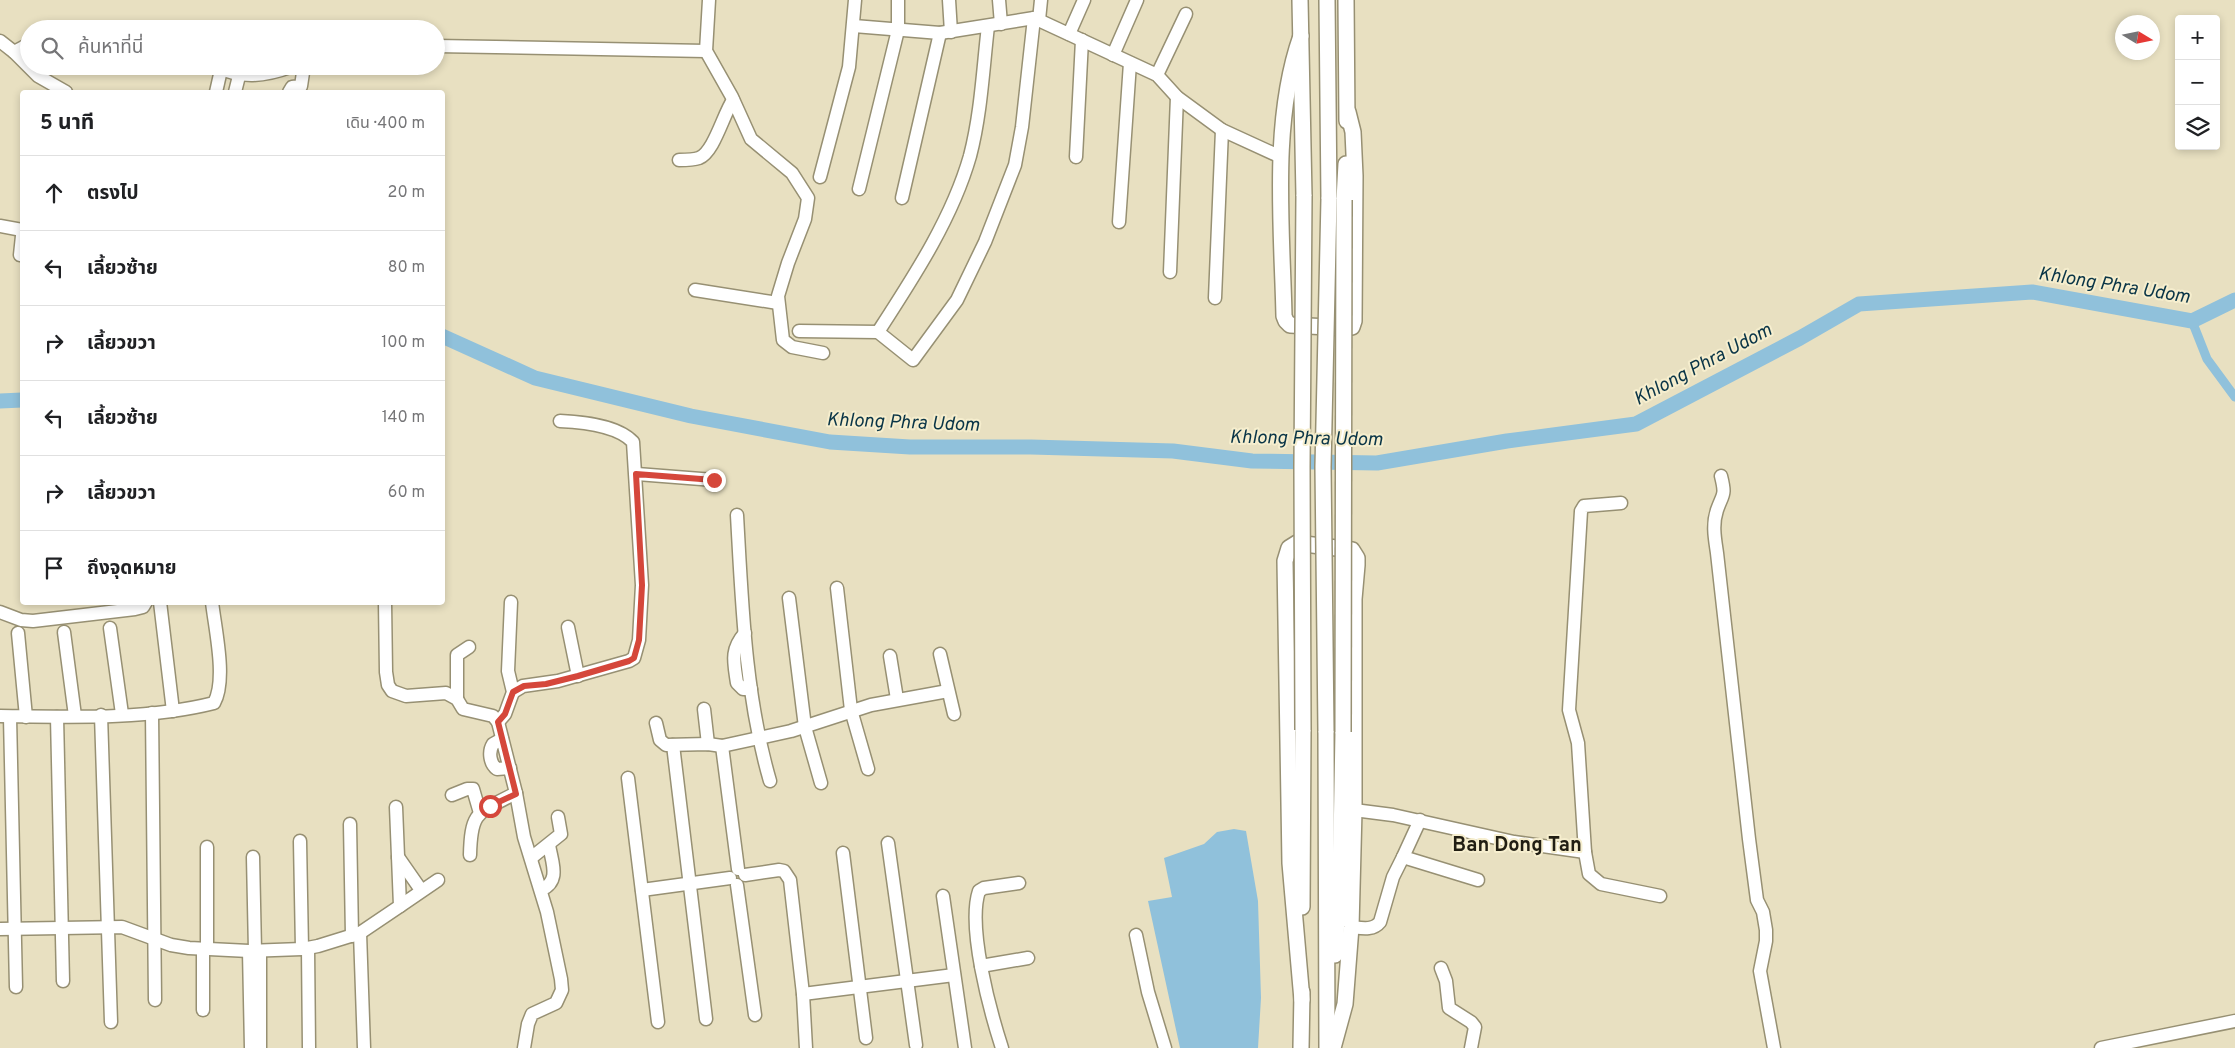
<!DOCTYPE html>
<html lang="th">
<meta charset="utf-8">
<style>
:root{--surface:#fff;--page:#f6f6f6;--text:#202124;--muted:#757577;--line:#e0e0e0}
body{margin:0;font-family:Overpass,"Noto Sans Thai",sans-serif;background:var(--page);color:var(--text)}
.controls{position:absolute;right:15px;top:15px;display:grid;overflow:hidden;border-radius:5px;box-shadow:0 2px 8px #0003}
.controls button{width:45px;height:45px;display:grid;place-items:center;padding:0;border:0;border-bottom:1px solid var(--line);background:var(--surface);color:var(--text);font:25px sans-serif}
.compass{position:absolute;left:2115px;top:15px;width:45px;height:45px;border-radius:50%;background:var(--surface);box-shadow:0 2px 8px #0003;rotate:100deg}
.stop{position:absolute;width:15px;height:15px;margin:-11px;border:4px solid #d5473b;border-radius:50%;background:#fff}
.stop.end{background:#d5473b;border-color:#fff;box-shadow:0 1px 5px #0008}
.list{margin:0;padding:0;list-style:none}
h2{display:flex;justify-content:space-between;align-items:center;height:65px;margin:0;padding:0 20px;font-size:21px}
h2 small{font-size:16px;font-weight:400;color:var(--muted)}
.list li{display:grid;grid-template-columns:32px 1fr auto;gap:15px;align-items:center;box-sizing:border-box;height:75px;padding:0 20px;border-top:1px solid var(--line)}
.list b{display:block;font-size:19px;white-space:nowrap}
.list em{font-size:16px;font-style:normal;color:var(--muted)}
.icon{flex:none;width:28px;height:28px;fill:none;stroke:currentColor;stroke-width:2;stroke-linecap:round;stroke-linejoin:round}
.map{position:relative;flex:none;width:2235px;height:1048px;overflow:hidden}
.search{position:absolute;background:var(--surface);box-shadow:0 2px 8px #0003;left:20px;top:20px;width:425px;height:55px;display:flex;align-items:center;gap:12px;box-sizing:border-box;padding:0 18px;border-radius:28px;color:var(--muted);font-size:19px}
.panel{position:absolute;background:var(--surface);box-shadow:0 2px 8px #0003;left:20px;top:90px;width:425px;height:515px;border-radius:5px}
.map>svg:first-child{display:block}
.water{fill:#90c1db}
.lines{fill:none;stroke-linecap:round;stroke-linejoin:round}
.canal{stroke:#90c1db;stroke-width:9}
.river{stroke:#90c1db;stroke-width:15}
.minor-casing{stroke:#979073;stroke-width:15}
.major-casing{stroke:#979073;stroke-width:18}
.minor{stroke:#fff;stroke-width:12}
.major{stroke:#fff;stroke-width:15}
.major-bridge-casing{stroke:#979073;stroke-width:18;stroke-linecap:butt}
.major-bridge{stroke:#fff;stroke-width:15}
.route{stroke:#d5473b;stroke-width:6}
.labels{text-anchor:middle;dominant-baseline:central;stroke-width:4;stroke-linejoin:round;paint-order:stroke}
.water-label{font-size:19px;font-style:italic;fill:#0a3547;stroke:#f6eece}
.quarter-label{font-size:20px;font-weight:bold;fill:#211e13;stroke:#f6eece}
</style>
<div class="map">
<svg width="2235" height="1048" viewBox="0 0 2235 1048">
<rect width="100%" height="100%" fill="#e8e0c1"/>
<!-- water -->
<path class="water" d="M1234 829 1246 831 1258 901 1261 998 1258 1048H1180L1148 901 1172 897 1164 858 1204 844 1217 832Z"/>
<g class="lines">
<!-- canal -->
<path class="canal" d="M2192 321 2207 359 2235 397"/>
<!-- river -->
<g class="river">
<path d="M442 336 535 378 691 416 830 442 910 447H1031L1173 451 1252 461 1377 463 1507 441 1636 424 1800 338 1859 304 2032 292 2192 321 2235 300"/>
<path d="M0 401 22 400"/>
</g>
<!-- minor casing -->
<g class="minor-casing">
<g id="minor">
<path d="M709 0 706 51 732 97 751 139 792 173 808 198 805 219 788 263 778 296 783 340 792 347 823 353"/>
<path d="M949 0 951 32"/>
<path d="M999 0 1001 24"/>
<path d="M1039 20 1041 0"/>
<path d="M854 26 940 33 1034 18 1157 75 1177 97 1222 130 1281 157"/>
<path d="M1069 34 1084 0"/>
<path d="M0 41 14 52 29 44"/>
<path d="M436 46 706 51"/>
<path d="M14 52 38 76 66 92"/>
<path d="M1113 55 1137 0"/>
<path d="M214 66C242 79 263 77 293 66"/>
<path d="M1157 75 1186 14"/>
<path d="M216 92 221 70"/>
<path d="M235 92 239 76"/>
<path d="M289 92 292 87 301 86 304 66"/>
<path d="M1076 157 1082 40"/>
<path d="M679 160C686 160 693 160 699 158 714 152 723 115 733 100"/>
<path d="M820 177 849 67 855 0"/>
<path d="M859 189 898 30V0"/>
<path d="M902 198 940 33"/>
<path d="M1119 222 1130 63"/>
<path d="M0 226 22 230"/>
<path d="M20 255 22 236"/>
<path d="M1170 272 1177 97"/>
<path d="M695 290 778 303"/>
<path d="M1215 298 1222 130"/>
<path d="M799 331 878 332 913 360 957 300 985 242 1015 165 1022 127 1034 18"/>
<path d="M878 332C913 278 952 219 970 156 981 114 983 69 988 26"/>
<path d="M637 474 714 480"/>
<path d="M1721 476C1726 496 1723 493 1717 510 1712 525 1715 539 1717 553L1749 839 1757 900 1763 912 1766 930V941L1760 971 1774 1048"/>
<path d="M1621 503 1584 506 1581 511 1569 710 1578 743 1585 852 1589 874 1601 884 1660 896"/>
<path d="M737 515C742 604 745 695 770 781"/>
<path d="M837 588 851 710 868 769"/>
<path d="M789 598 805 727 821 783"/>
<path d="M160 602 173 711"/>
<path d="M385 602 386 672 388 685 392 691 406 696 446 693 457 699 463 709 493 716 498 722 516 793 524 837 547 912 561 979 562 990 556 1003 532 1014 528 1024 524 1048"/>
<path d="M0 612 21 620 33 621 135 609 143 607 146 602"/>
<path d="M568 627 578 676"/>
<path d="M110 628 122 714"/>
<path d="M64 632 75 716"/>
<path d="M18 633 26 717"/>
<path d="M745 633C730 650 734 662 737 683L743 689H751"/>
<path d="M940 654 954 714"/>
<path d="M890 656 897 699"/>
<path d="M513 692 523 686 558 681 629 661 634 658 639 640 642 585 633 442C617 425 582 422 560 421"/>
<path d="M457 699V655L469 647"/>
<path d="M704 709 708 744"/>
<path d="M152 713 155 1000"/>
<path d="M101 715 111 1022"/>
<path d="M0 716C69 717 147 720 214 703 227 680 215 629 212 602"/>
<path d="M10 717 16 987"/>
<path d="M57 717 63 981"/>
<path d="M498 722 505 714 513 692 508 671 511 602"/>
<path d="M656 723 660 740 666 745 708 744 722 746 791 731 871 705 948 691"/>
<path d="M502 739 493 744C488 752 490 764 497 769L510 768"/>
<path d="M673 745 706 1019"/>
<path d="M722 746 738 869"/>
<path d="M628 778 658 1022"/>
<path d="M452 795 467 789H473L480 813"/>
<path d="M1354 810 1393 815 1514 842 1585 852"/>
<path d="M350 824 352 936"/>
<path d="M300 841 302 949"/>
<path d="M888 843 916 1045"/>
<path d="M207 847V949"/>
<path d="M843 853 866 1038"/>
<path d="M470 855C471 810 478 813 516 793"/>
<path d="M253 857 255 951"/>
<path d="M398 857 421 890"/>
<path d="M1403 857 1420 820"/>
<path d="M531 858 561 834 558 817"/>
<path d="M745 875 779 870 784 871 790 880 803 994 806 1048"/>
<path d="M737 885 755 1015"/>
<path d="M541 890C561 881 552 863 549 845"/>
<path d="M642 890 730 878"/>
<path d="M943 896 965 1048"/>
<path d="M400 906 438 880"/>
<path d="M1351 927C1361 928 1373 931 1380 922L1393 877 1403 857 1478 880"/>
<path d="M0 929 122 927 171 945 189 948 249 951 302 949 318 946 360 933 400 906 396 807"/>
<path d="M360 933 364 1048"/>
<path d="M1136 935 1148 992 1165 1048"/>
<path d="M308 948 309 1048"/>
<path d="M249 951 251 1048"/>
<path d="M981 966 1028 958"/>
<path d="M1441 968 1446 981 1449 1008 1471 1022 1475 1027 1471 1048"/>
<path d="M803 994 954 975"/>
<path d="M203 1010V949"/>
<path d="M260 1048V951"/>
<path d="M1002 1048C990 1011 967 927 979 891L984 888 1019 883"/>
<path d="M2101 1048 2235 1021"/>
</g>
</g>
<!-- major casing -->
<g class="major-casing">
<g id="major">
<path d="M1300 0 1304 196"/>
<path d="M1327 0 1329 199"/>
<path d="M1346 0 1347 121"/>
<path d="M1301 36C1271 121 1282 227 1284 316L1286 321 1290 325 1347 328 1352 327 1354 321 1355 176 1353 132 1348 112"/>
<path d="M1344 200 1346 164"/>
<path d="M1326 731 1327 1048"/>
<path d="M1302 907 1303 730"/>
<path d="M1335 955 1341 843 1343 732"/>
<path d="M1302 1000 1290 863 1285 561 1289 548 1297 543 1352 550 1357 558V565L1354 599V810L1351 927 1345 1004 1333 1048"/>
<path d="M1301 1048 1302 992"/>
</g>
</g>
<!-- minor -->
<use href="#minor" class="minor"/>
<!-- major -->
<use href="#major" class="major"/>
<!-- major-bridge casing -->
<g class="major-bridge-casing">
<g id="major-bridge">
<path d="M1303 730 1302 467 1304 196"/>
<path d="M1326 731 1323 467 1329 199"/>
<path d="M1343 732 1344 200"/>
</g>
</g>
<!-- major-bridge -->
<use href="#major-bridge" class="major-bridge"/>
</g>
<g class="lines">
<!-- route -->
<path class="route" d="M490 806 516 794 498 722 505 714 513 692 524 686 546 684 578 676 629 661 634 658 639 640 642 585 636 474 714 480"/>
</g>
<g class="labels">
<!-- water labels -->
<g class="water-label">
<text transform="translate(2114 286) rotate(9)">Khlong Phra Udom</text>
<text transform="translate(1703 365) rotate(-28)">Khlong Phra Udom</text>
<text transform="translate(903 423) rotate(2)">Khlong Phra Udom</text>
<text transform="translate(1306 439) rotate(1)">Khlong Phra Udom</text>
</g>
<!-- quarter labels -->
<g class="quarter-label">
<text x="1517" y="846">Ban Dong Tan</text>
</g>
</g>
</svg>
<div class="controls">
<button>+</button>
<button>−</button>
<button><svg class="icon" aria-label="layers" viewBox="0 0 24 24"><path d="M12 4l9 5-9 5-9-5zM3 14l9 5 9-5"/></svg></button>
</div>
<svg class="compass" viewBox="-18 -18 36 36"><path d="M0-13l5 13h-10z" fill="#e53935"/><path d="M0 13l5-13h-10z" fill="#757577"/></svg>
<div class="stop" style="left:490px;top:806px"></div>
<div class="stop end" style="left:714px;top:480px"></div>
<div class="search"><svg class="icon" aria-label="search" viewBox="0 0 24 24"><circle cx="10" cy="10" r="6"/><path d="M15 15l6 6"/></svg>ค้นหาที่นี่</div>
<section class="panel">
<h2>5 นาที<small>เดิน · 400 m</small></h2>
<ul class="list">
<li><svg class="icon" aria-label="ahead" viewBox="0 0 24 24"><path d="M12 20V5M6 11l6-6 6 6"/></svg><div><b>ตรงไป</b></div><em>20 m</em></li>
<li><svg class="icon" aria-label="left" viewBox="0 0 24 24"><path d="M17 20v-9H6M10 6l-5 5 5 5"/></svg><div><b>เลี้ยวซ้าย</b></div><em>80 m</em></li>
<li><svg class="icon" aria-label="right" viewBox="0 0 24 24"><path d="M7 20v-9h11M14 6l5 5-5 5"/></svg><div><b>เลี้ยวขวา</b></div><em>100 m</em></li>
<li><svg class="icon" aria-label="left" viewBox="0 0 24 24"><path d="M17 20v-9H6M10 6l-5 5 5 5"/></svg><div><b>เลี้ยวซ้าย</b></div><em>140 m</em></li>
<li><svg class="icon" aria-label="right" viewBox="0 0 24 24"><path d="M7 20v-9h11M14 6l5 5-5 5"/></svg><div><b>เลี้ยวขวา</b></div><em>60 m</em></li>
<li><svg class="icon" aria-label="arrive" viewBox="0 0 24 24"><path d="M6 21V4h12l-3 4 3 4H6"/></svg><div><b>ถึงจุดหมาย</b></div></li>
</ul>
</section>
</div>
